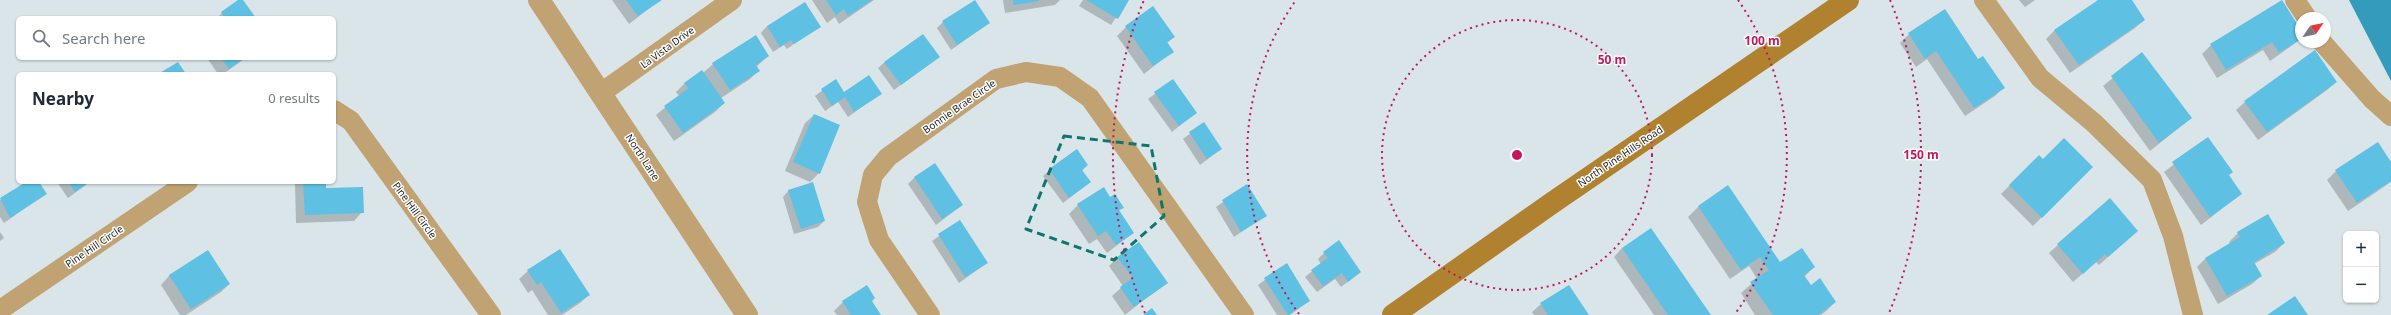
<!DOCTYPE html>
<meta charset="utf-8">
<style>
:root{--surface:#fff;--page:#f2f2f3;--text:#1f2937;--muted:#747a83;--line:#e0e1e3}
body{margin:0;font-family:"Noto Sans",sans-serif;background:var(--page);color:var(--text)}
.controls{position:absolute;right:12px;bottom:12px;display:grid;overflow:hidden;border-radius:6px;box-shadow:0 1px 3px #0004}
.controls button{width:36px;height:36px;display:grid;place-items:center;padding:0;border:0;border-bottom:1px solid var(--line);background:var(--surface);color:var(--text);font:20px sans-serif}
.compass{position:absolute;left:2295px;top:12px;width:36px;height:36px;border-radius:50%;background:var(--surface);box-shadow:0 1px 3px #0004;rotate:56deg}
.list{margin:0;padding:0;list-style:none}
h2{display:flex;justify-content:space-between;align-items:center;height:52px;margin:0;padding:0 16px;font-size:17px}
h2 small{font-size:13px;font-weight:400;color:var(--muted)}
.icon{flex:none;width:22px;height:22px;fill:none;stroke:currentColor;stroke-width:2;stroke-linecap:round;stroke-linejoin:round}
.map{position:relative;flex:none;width:2391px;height:315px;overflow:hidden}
.search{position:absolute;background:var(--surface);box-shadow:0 1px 3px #0004;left:16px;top:16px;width:320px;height:44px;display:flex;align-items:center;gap:10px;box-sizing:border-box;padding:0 14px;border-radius:6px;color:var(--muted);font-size:15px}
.panel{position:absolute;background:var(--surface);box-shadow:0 1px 3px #0004;left:16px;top:72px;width:320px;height:112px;border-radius:6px}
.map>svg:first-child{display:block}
.water{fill:#359bbd}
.shadow{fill:#0003}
.building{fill:#5ec0e3}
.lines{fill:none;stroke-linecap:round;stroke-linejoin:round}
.minor{stroke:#c1a272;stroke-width:20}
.tertiary{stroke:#c1a272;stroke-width:22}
.secondary{stroke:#b08230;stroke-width:22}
.marked{fill:none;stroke:#0f766e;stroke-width:3;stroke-dasharray:8 5;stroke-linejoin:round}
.ring{fill:none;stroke:#c2185b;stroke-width:2;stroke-dasharray:2 4}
.labels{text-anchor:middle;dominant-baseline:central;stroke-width:3;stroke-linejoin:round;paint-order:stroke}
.street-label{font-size:10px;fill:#1a1e20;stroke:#fff}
.centre{fill:#c2185b;stroke:#fff;stroke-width:2}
.ring-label{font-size:12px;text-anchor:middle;font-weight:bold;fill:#c2185b;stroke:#fff;stroke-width:3;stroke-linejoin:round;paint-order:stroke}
</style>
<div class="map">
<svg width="2391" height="315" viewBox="0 0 2391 315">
<rect width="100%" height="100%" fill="#dae5e9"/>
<!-- water -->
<path class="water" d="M2349 0H2391V81Z"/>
<!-- shadow -->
<g class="shadow">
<path d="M240 0 255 18H217L222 13Z"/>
<path d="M612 0H660L629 24Z"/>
<path d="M812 0H874L839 24 835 17 827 23Z"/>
<path d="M1003 0H1060L1055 5 1005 13Z"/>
<path d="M1083 0H1128L1111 25 1079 6Z"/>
<path d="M2019 0H2035L2025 7Z"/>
<path d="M2100 0H2131L2144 20 2135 28 2070 73 2046 39 2055 30Z"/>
<path d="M2282 1 2301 32V39L2270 61 2263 50 2217 78 2202 54 2211 45Z"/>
<path d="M943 22 989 23 951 50 937 28Z"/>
<path d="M767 26H819L787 49 784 45 773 52 761 33Z"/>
<path d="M1126 27 1174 37 1167 43 1173 51 1144 74 1117 36Z"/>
<path d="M1909 34 1978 61 2003 88 1995 96 1965 116 1927 59 1916 67 1900 43Z"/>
<path d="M2142 54 2191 118 2150 151 2103 86Z"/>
<path d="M768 56 756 67 759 70 750 79 721 98 724 103 715 112 674 141 656 115 679 96 676 92 685 83 703 73 713 64Z"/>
<path d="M938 57 894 90 878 68 885 62Z"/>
<path d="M207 58H246L223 74H218Z"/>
<path d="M1173 80 1196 112 1172 132 1148 99Z"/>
<path d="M835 81 843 93 880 94 848 117 838 102 825 111 815 96Z"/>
<path d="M2336 82 2327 90 2258 140 2236 110 2245 102Z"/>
<path d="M814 115 819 173 810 182 785 171 805 123Z"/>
<path d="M1204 123 1221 149 1200 165 1183 139Z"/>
<path d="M2208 138 2228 176 2241 194 2201 225 2164 172Z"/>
<path d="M2039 156 2043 161 2092 167 2033 226 2001 194Z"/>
<path d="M2391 163V182L2348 211 2327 180 2336 171Z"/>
<path d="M1087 165 1082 171 1090 182 1063 203 1043 176 1050 170Z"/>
<path d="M915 177 962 205 936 225 908 184Z"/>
<path d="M28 182H38L45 194 4 223 0 217V200Z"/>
<path d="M57 182H90L68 198Z"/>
<path d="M295 182H325V189L362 212 354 221 296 223Z"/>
<path d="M1247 185 1265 215 1234 237 1216 207Z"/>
<path d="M1728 187 1780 264 1814 267 1804 277 1810 286 1835 302 1825 312 1821 315H1755L1741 293 1757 279 1749 266 1730 279 1688 217 1698 207Z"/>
<path d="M789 190 824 221 818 227 794 234 783 197Z"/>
<path d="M1110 199 1123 207 1119 211 1133 233 1107 253 1097 239 1089 244 1069 214 1078 205Z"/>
<path d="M2268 215 2284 243 2275 252 2254 264 2261 276 2252 284 2218 304 2197 267 2205 259 2230 244 2229 242 2238 233Z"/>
<path d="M960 221 987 263 959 283 932 241Z"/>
<path d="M2137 231 2099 265 2096 262 2073 282 2049 253 2058 245Z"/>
<path d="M0 232 4 238 0 241Z"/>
<path d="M1622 248 1709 315H1654L1614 257Z"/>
<path d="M208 251 229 284 221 292 186 315H180L161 285 169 276Z"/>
<path d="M1324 253 1360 272 1341 287 1335 279 1317 292 1305 277 1321 264 1318 259Z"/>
<path d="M1118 257 1166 282 1125 315 1112 296 1123 286 1109 266Z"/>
<path d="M1287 264 1309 301 1290 315H1277L1258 285Z"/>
<path d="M528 271 589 295 580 303 562 315H548L532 290 528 293 519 279Z"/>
<path d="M866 287 871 301 880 315H837L834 311 843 302Z"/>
<path d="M1541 304 1587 315H1534L1532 312Z"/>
</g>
<!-- building -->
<g class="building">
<path d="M238 0H243L256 18H225L221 12Z"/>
<path d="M626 0H662L638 16Z"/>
<path d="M826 0H872L848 16 844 9 836 15Z"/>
<path d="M975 0 990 23 957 45 942 21Z"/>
<path d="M1013 0H1039V1L1014 5Z"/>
<path d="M1086 0H1129L1118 19Z"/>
<path d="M2098 0H2132L2145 20 2079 65 2054 30Z"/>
<path d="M2282 0 2301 30V39L2279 53 2272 42 2226 70 2210 44Z"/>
<path d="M805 2 821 27 794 44 791 40 780 47 767 26Z"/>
<path d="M1153 6 1175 37 1167 42 1174 52 1153 66 1125 26Z"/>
<path d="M1945 9 1978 59 1983 56 2005 88 1974 108 1936 51 1925 59 1908 33Z"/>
<path d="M923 34 940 57 901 85 884 62Z"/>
<path d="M756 35 769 56 756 65 760 71 730 90 712 63Z"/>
<path d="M2315 50 2337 82 2267 132 2244 101Z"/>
<path d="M2142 52 2192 118 2159 143 2111 76Z"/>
<path d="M221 58H244L229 69Z"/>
<path d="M178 62 186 74H158Z"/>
<path d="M702 70 725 103 683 133 664 106 689 88 684 83Z"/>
<path d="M869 75 882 94 854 112 845 97 832 106 821 89 836 79 844 92Z"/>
<path d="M1173 79 1197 113 1179 126 1154 92Z"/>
<path d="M814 114 840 125 820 174 793 162Z"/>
<path d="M1204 122 1222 149 1207 159 1189 132Z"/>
<path d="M2208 137 2233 172 2229 175 2242 194 2210 217 2172 162Z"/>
<path d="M2064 138 2093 167 2042 218 2009 185 2039 155 2043 159Z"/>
<path d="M2378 142 2391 162V181L2357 203 2335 170Z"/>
<path d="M1077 149 1088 165 1082 170 1091 182 1069 198 1049 169Z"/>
<path d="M935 163 963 205 942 219 914 177Z"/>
<path d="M26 182H39L47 194 10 218 0 198Z"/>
<path d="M68 182H89L75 192Z"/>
<path d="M303 182H326V188L363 187 364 213 305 215Z"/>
<path d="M813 182 825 221 801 229 788 190Z"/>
<path d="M1247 184 1267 216 1241 232 1222 200Z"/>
<path d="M1728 185 1780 262 1802 248 1815 267 1804 275 1811 285 1820 278 1836 302 1818 315H1773L1750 282 1769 270 1760 257 1741 270 1698 206Z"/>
<path d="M1104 187 1110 197 1115 194 1124 208 1119 210 1134 233 1116 245 1106 231 1098 236 1077 204Z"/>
<path d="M2110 198 2138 231 2108 257 2105 254 2083 274 2057 244Z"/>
<path d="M2268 214 2285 243 2254 262 2262 276 2227 296 2205 258 2240 237 2237 232Z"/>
<path d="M960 220 988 263 965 277 938 234Z"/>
<path d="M1651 228 1711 315H1668L1622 248Z"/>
<path d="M1339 240 1361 272 1348 282 1342 273 1323 286 1311 270 1328 258 1323 252Z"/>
<path d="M1139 242 1168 283 1134 307 1120 287 1133 278 1117 257Z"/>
<path d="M560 249 590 295 561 313 541 282 537 285 527 270Z"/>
<path d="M208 250 230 284 191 309 169 275Z"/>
<path d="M1287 263 1310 301 1288 315 1264 278Z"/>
<path d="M867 285 875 298 872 301 881 315H851L842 301Z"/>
<path d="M1569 285 1589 315H1548L1540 303Z"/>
<path d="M2295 296 2308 315H2267Z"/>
<path d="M1152 308 1157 315H1143Z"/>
</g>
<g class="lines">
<!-- minor -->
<g class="minor">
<path d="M1984 0 2040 78 2094 123 2152 180 2173 236 2193 315"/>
<path d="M2295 0 2307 18"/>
<path d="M2322 42 2372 99 2391 116"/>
<path d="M601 93 732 0"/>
<path d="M334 110 351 121 491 315"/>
<path d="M0 310 188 182"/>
<path d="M930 315 879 240 867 202 873 175 888 157 996 79 1026 72 1060 77 1090 98 1244 315"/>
</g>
<!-- tertiary -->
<path class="tertiary" d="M539 0 747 315"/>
<!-- secondary -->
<path class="secondary" d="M1393 315 1552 203 1848 0"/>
</g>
<!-- marked area -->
<path class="marked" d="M1064 136 1151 146 1164 216 1114 260 1026 229Z"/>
<!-- distance rings -->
<g class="ring">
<circle cx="1517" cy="155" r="135"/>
<path d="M1299 314A270 270 0 0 1 1296 0M1738 0A270 270 0 0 1 1735 314"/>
<path d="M1145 313A404 404 0 0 1 1144 0M1890 0A404 404 0 0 1 1889 313"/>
</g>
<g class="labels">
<!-- street labels -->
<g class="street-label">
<text transform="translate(667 47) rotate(-36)">La Vista Drive</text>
<text transform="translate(959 106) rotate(-35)">Bonnie Brae Circle</text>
<text transform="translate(1620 156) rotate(-34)">North Pine Hills Road</text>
<text transform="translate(643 157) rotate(57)">North Lane</text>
<text transform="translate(415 210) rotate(54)">Pine Hill Circle</text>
<text transform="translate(94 246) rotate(-34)">Pine Hill Circle</text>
</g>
</g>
<circle cx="1517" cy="155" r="6" class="centre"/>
<g class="ring-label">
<text x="1762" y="45">100 m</text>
<text x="1612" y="64">50 m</text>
<text x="1921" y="159">150 m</text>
</g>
</svg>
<div class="controls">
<button>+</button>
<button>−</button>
</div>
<svg class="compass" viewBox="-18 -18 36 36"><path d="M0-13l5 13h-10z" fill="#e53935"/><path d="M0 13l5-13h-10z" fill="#747a83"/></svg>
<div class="search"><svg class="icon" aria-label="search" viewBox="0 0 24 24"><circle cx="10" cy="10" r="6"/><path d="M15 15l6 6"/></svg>Search here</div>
<section class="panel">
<h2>Nearby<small>0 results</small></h2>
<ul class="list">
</ul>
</section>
</div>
